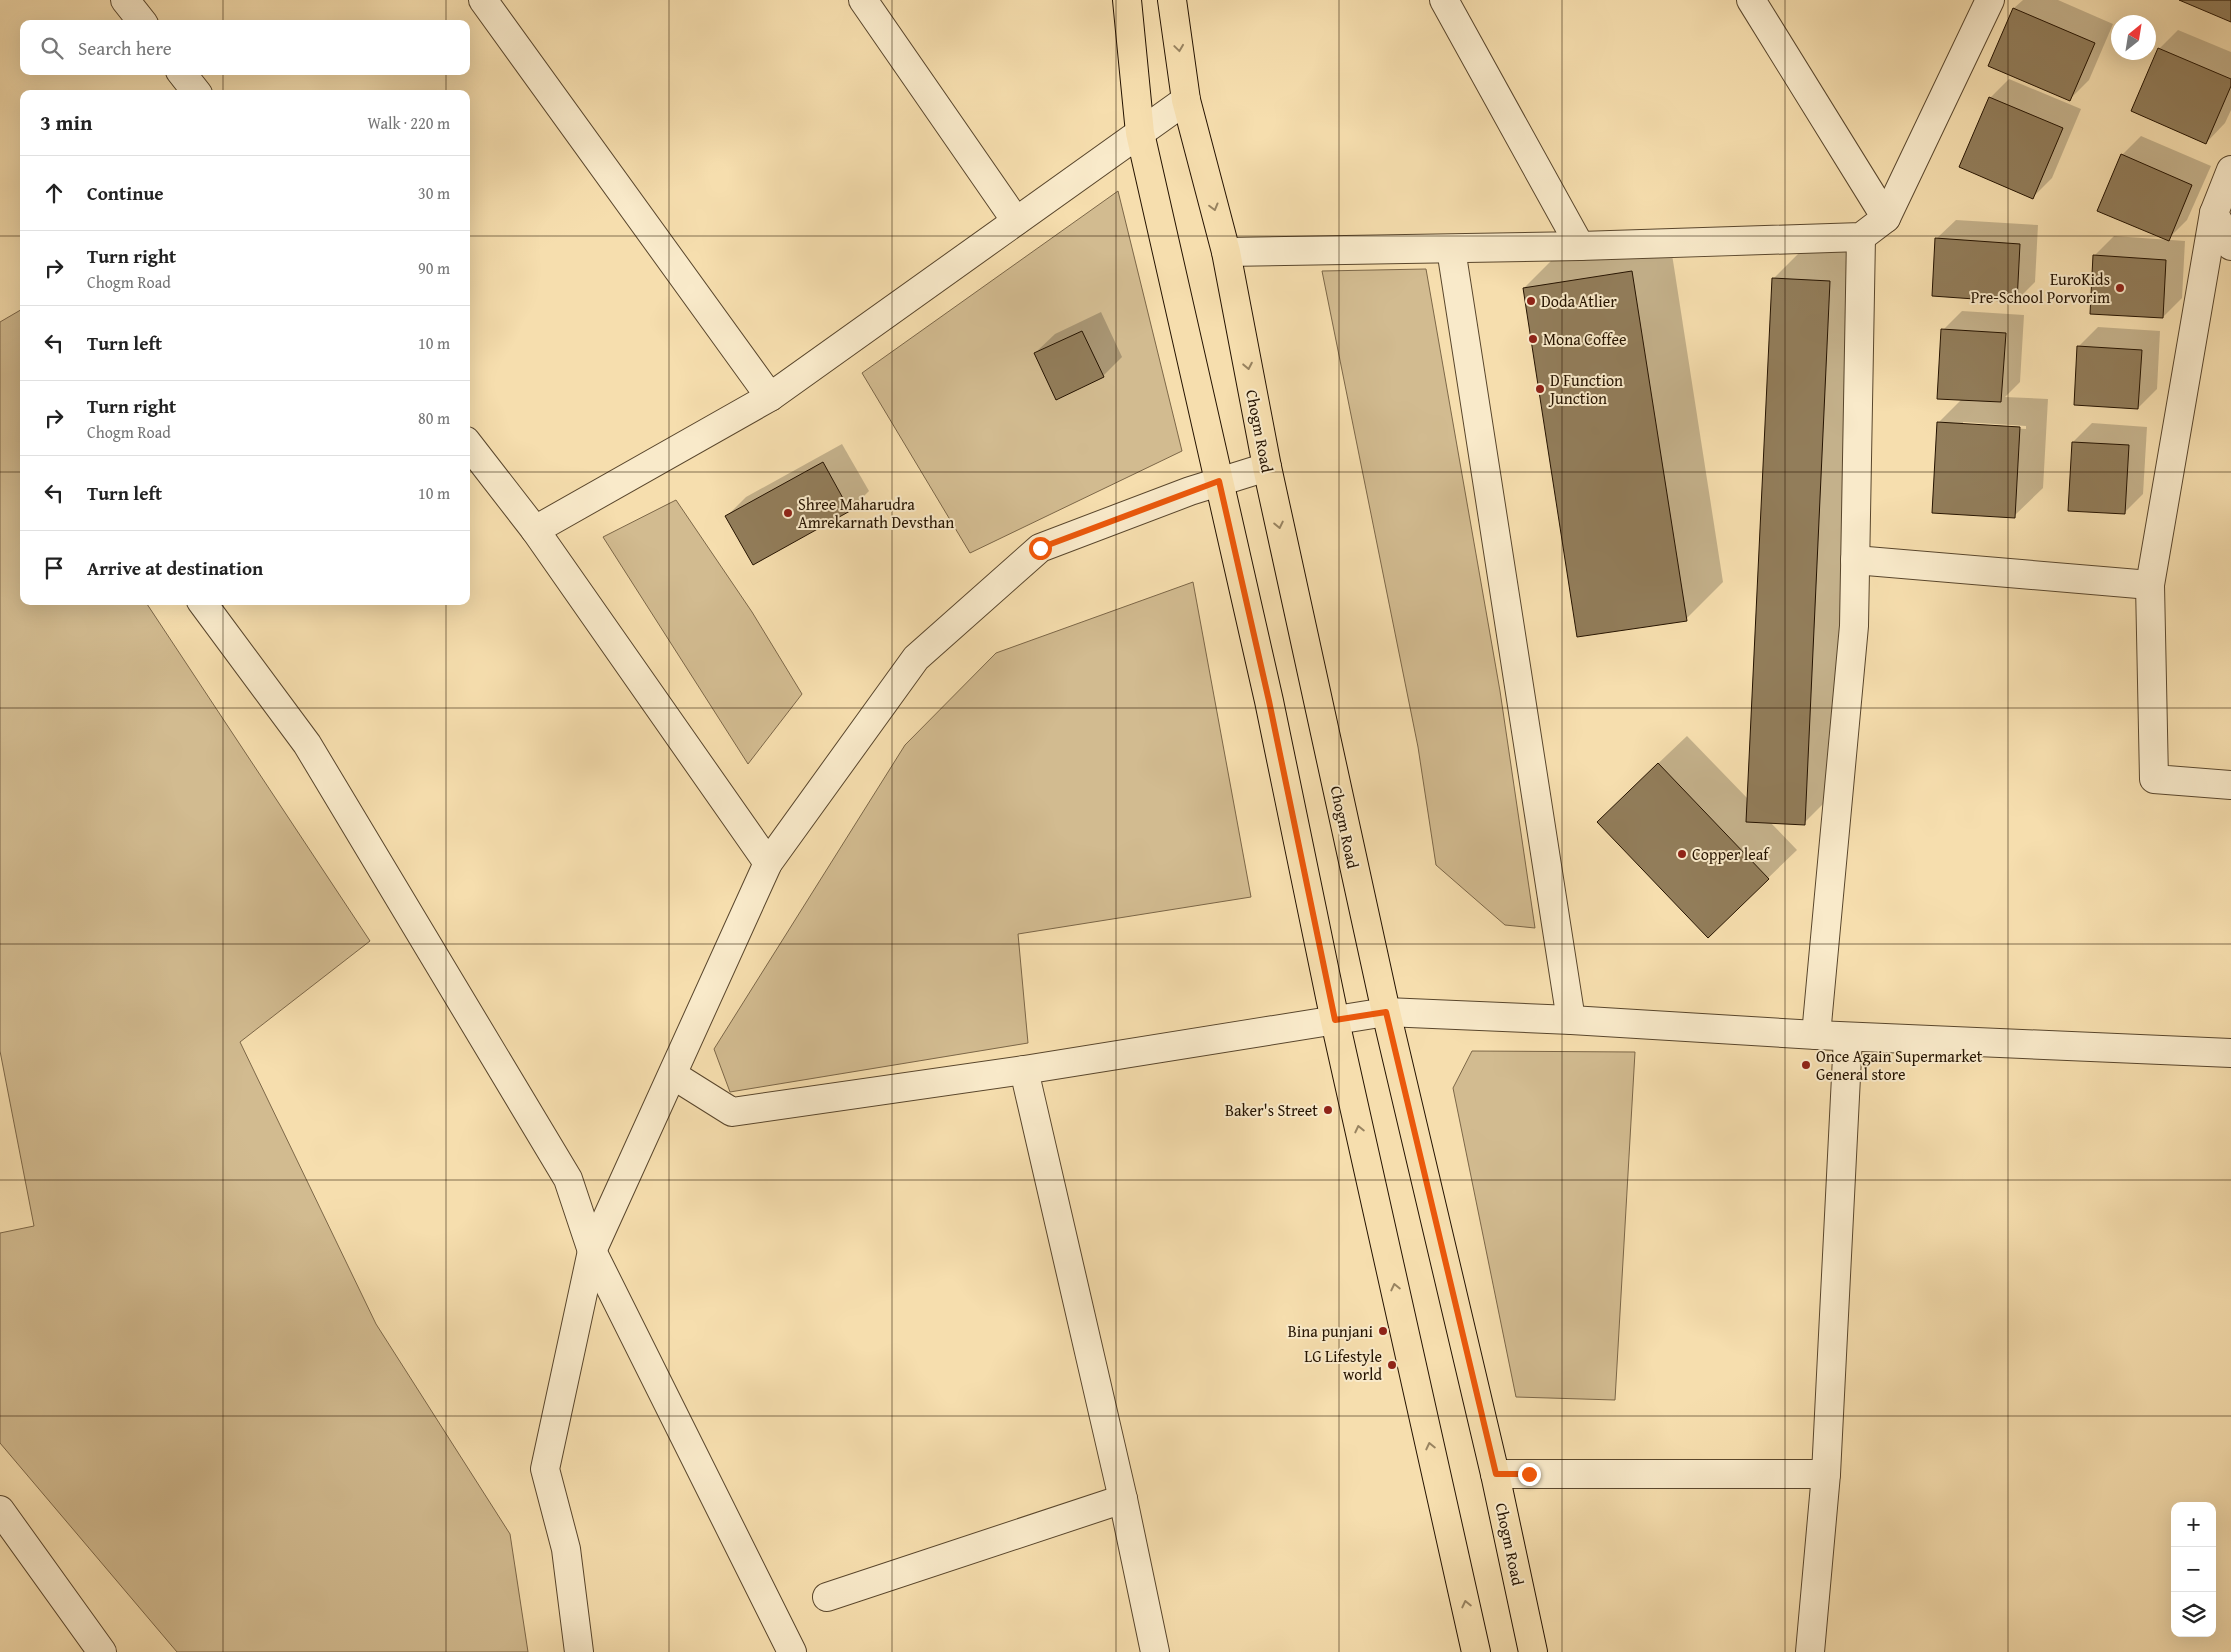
<!DOCTYPE html>
<meta charset="utf-8">
<style>
:root{--surface:#fff;--page:#f6f6f6;--text:#222;--muted:#767676;--line:#e0e0e0}
body{margin:0;font-family:"Gentium Book Plus",serif;background:var(--page);color:var(--text)}
.controls{position:absolute;right:15px;bottom:15px;display:grid;overflow:hidden;border-radius:10px;box-shadow:0 5px 20px #0002}
.controls button{width:45px;height:45px;display:grid;place-items:center;padding:0;border:0;border-bottom:1px solid var(--line);background:var(--surface);color:var(--text);font:25px sans-serif}
.compass{position:absolute;left:2111px;top:15px;width:45px;height:45px;border-radius:50%;background:var(--surface);box-shadow:0 5px 20px #0002;rotate:30deg}
.stop{position:absolute;width:15px;height:15px;margin:-11px;border:4px solid #ea580c;border-radius:50%;background:#fff}
.stop.end{background:#ea580c;border-color:#fff;box-shadow:0 1px 5px #0008}
.list{margin:0;padding:0;list-style:none}
h2{display:flex;justify-content:space-between;align-items:center;height:65px;margin:0;padding:0 20px;font-size:21px}
h2 small{font-size:16px;font-weight:400;color:var(--muted)}
.list li{display:grid;grid-template-columns:32px 1fr auto;gap:15px;align-items:center;box-sizing:border-box;height:75px;padding:0 20px;border-top:1px solid var(--line)}
.list b{display:block;font-size:19px;white-space:nowrap}
.list p{margin:0;font-size:16px;white-space:nowrap;color:var(--muted)}
.list em{font-size:16px;font-style:normal;color:var(--muted)}
.icon{flex:none;width:28px;height:28px;fill:none;stroke:currentColor;stroke-width:2;stroke-linecap:round;stroke-linejoin:round}
.map{position:relative;flex:none;width:2231px;height:1652px;overflow:hidden}
.search{position:absolute;background:var(--surface);box-shadow:0 5px 20px #0002;left:20px;top:20px;width:450px;height:55px;display:flex;align-items:center;gap:12px;box-sizing:border-box;padding:0 18px;border-radius:10px;color:var(--muted);font-size:19px}
.panel{position:absolute;background:var(--surface);box-shadow:0 5px 20px #0002;left:20px;top:90px;width:450px;height:515px;border-radius:10px}
.map>svg:first-child{display:block}
.green{fill:#d2bb90;stroke:#7c6748}
.shadow{fill:#0003;fill-rule:evenodd}
.building{fill:#927d5a;stroke:#251300}
.lines{fill:none;stroke-linecap:round;stroke-linejoin:round}
.minor-casing{stroke:#59462c;stroke-width:30}
.major-casing{stroke:#251300;stroke-width:30}
.minor{stroke:#f9eaca;stroke-width:28}
.major{stroke:#f6deae;stroke-width:28}
.oneway{stroke:#988360}
.route{stroke:#ea580c;stroke-width:6}
.grid{fill:none;stroke:#251300;stroke-width:1;stroke-opacity:0.55}
.poi-dot{fill:#8f2418;stroke:#f9eaca;stroke-width:2}
.labels{text-anchor:middle;dominant-baseline:central;stroke-width:4;stroke-linejoin:round;paint-order:stroke}
.poi-label{font-size:16px;fill:#251300;stroke:#f9eaca;text-anchor:start}
.street-label{font-size:16px;fill:#251300;stroke:#f9eaca}
</style>
<div class="map">
<svg width="2231" height="1652" viewBox="0 0 2231 1652">
<rect width="100%" height="100%" fill="#f6deae"/>
<filter id="stains"><feTurbulence type="fractalNoise" baseFrequency=".004" numOctaves="4"/><feColorMatrix values="0 0 0 0 .2 0 0 0 0 .09 0 0 0 0 .02 0 0 0 .5 -.17"/></filter>
<radialGradient id="worn" r=".72"><stop offset=".6" stop-color="#630" stop-opacity="0"/><stop offset="1" stop-color="#630" stop-opacity=".3"/></radialGradient>
<!-- green -->
<g class="green">
<path d="M1118 191 1182 451 970 553 862 373Z"/>
<path d="M1426 269 1500 691 1535 928 1505 925 1436 865 1418 747 1322 271Z"/>
<path d="M24 308V601H145L370 941 240 1042 376 1324 510 1534 528 1652H177L0 1443V1233L34 1226 0 1051V322Z"/>
<path d="M676 500 752 612 802 694 748 764 603 537Z"/>
<path d="M1193 582 1251 897 1018 934 1028 1043 730 1092 714 1049 905 745 996 653Z"/>
<path d="M1472 1051 1635 1052 1615 1400 1516 1397 1453 1088Z"/>
</g>
<!-- shadow -->
<g class="shadow">
<path d="M2023 0H2058L2113 24 2089 80 2070 99 1990 65 2014 8Z"/>
<path d="M2178 30 2231 52V110L2225 123 2206 143 2159 49Z"/>
<path d="M2009 79 2081 109 2052 178 2033 197 1990 98Z"/>
<path d="M2141 136 2211 166 2187 220 2168 239 2122 155Z"/>
<path d="M1956 220 2038 225 2035 282 2016 301 1936 239Z"/>
<path d="M1669 235 1723 582 1686 619 1524 288 1561 251Z"/>
<path d="M2114 236 2185 241 2182 298 2163 317 2095 255Z"/>
<path d="M1810 242 1867 245 1841 786 1804 823 1770 822 1797 850 1708 936 1627 793 1687 736 1749 800 1773 279Z"/>
<path d="M1962 311 2024 315 2020 382 2005 397 2048 399 2043 488 2014 516 1938 423 1962 399 1943 330ZM1963 422 2026 426V429L1963 425Z"/>
<path d="M1101 312 1122 357 1103 376 1035 353 1055 334Z"/>
<path d="M2098 327 2160 331 2157 389 2138 408 2079 346Z"/>
<path d="M2092 423 2147 427 2143 494 2124 513 2073 442Z"/>
<path d="M842 444 869 491 850 510 754 564 727 516 746 497Z"/>
</g>
<!-- building -->
<g class="building">
<path d="M2179 0H2231V22Z"/>
<path d="M2013 8 2095 43 2070 101 1988 66Z"/>
<path d="M2158 48 2231 79V86L2206 144 2131 111Z"/>
<path d="M1989 97 2063 128 2033 199 1959 167Z"/>
<path d="M2121 154 2192 185 2169 241 2097 211Z"/>
<path d="M1935 238 2020 244 2017 302 1932 296Z"/>
<path d="M2093 255 2166 260 2163 318 2090 314Z"/>
<path d="M1632 271 1687 621 1577 637 1523 288Z"/>
<path d="M1772 278 1830 281 1805 825 1746 822Z"/>
<path d="M1941 329 2006 333 2001 402 1937 399Z"/>
<path d="M1082 331 1104 377 1056 400 1034 353Z"/>
<path d="M2077 346 2142 350 2138 409 2074 405Z"/>
<path d="M1937 422 2020 427 2015 518 1932 513Z"/>
<path d="M2072 442 2129 445 2125 514 2068 511Z"/>
<path d="M823 462 850 511 753 565 725 516Z"/>
<path d="M1658 763 1769 879 1708 938 1597 822Z"/>
</g>
<g class="lines">
<!-- minor casing -->
<g class="minor-casing">
<g id="minor">
<path d="M125 0 144 24"/>
<path d="M483 0 770 397"/>
<path d="M863 0 1016 221"/>
<path d="M180 71 198 94"/>
<path d="M2231 170 2214 213 2231 246"/>
<path d="M2214 213 2150 585 2154 779 2231 785"/>
<path d="M1886 218 1990 0"/>
<path d="M1580 246 1861 237 1886 218 1751 0"/>
<path d="M1451 249 1571 1020"/>
<path d="M1226 252 1580 246 1444 0"/>
<path d="M466 441 535 530 768 863"/>
<path d="M535 530 770 397 1186 100"/>
<path d="M1855 560 2150 585"/>
<path d="M201 601 307 744 568 1179 592 1251 792 1652"/>
<path d="M1816 1035 1854 626 1861 237"/>
<path d="M1024 1070 1123 1499 1155 1652"/>
<path d="M673 1075 732 1112 1024 1070 1386 1012 1571 1020 1816 1035 2231 1053"/>
<path d="M1495 1474H1826L1810 1652"/>
<path d="M1826 1474 1848 1037"/>
<path d="M0 1510 102 1652"/>
<path d="M827 1597 1123 1499"/>
<path d="M579 1652 566 1549 545 1469 592 1251 768 863 916 658 1040 548 1190 491 1267 467"/>
</g>
</g>
<!-- major casing -->
<g class="major-casing">
<g id="major">
<path d="M1127 0 1140 133 1269 701 1335 1021 1476 1652"/>
<path d="M1172 0 1186 100 1226 252 1267 467 1386 1012 1495 1474 1533 1652"/>
</g>
</g>
<!-- minor -->
<use href="#minor" class="minor"/>
<!-- major -->
<use href="#major" class="major"/>
</g>
<!-- one-way arrows -->
<defs><path id="oneway-chevron" d="M-2-3.5L2.5 0L-2 3.5" fill="none" stroke-width="1.6" stroke-linecap="round" stroke-linejoin="round" transform="scale(1.25)"/></defs>
<g class="oneway">
<use href="#oneway-chevron" transform="translate(1179 48) rotate(82)"/>
<use href="#oneway-chevron" transform="translate(1214 207) rotate(75)"/>
<use href="#oneway-chevron" transform="translate(1248 366) rotate(79)"/>
<use href="#oneway-chevron" transform="translate(1279 525) rotate(78)"/>
<use href="#oneway-chevron" transform="translate(1359 1129) rotate(-103)"/>
<use href="#oneway-chevron" transform="translate(1395 1287) rotate(-103)"/>
<use href="#oneway-chevron" transform="translate(1430 1446) rotate(-103)"/>
<use href="#oneway-chevron" transform="translate(1466 1604) rotate(-103)"/>
</g>
<g class="lines">
<!-- route -->
<path class="route" d="M1040 548 1219 481 1269 701 1335 1020 1386 1012 1496 1474H1529"/>
</g>
<!-- grid -->
<path class="grid" d="M223 0V24M446 0V24M669 0V1652M892 0V1652M1116 0V1652M1339 0V1652M1562 0V1652M1785 0V1652M2008 0V1652M223 71V94M446 71V94M0 236H24M466 236H2231M0 472H24M466 472H2231M223 601V1652M446 601V1652M0 708H2231M0 944H2231M0 1180H2231M0 1416H2231"/>
<!-- markers -->
<g class="poi-dot">
<circle cx="2120" cy="288" r="5"/>
<circle cx="1531" cy="301" r="5"/>
<circle cx="1533" cy="339" r="5"/>
<circle cx="1540" cy="389" r="5"/>
<circle cx="788" cy="513" r="5"/>
<circle cx="1682" cy="854" r="5"/>
<circle cx="1806" cy="1065" r="5"/>
<circle cx="1328" cy="1110" r="5"/>
<circle cx="1383" cy="1331" r="5"/>
<circle cx="1392" cy="1365" r="5"/>
</g>
<g class="labels">
<!-- poi labels -->
<g class="poi-label">
<text x="2110" y="279" text-anchor="end">EuroKids<tspan x="2110" dy="18">Pre-School Porvorim</tspan></text>
<text x="1541" y="301">Doda Atlier</text>
<text x="1543" y="339">Mona Coffee</text>
<text x="1550" y="380">D Function<tspan x="1550" dy="18">Junction</tspan></text>
<text x="798" y="504">Shree Maharudra<tspan x="798" dy="18">Amrekarnath Devsthan</tspan></text>
<text x="1692" y="854">Copper leaf</text>
<text x="1816" y="1056">Once Again Supermarket<tspan x="1816" dy="18">General store</tspan></text>
<text x="1318" y="1110" text-anchor="end">Baker's Street</text>
<text x="1373" y="1331" text-anchor="end">Bina punjani</text>
<text x="1382" y="1356" text-anchor="end">LG Lifestyle<tspan x="1382" dy="18">world</tspan></text>
</g>
<!-- street labels -->
<g class="street-label">
<text transform="translate(1260 431) rotate(79)">Chogm Road</text>
<text transform="translate(1345 827) rotate(78)">Chogm Road</text>
<text transform="translate(1510 1544) rotate(78)">Chogm Road</text>
</g>
</g>
<rect width="100%" height="100%" filter="url(#stains)"/>
<rect width="100%" height="100%" fill="url(#worn)"/>
</svg>
<div class="controls">
<button>+</button>
<button>−</button>
<button><svg class="icon" aria-label="layers" viewBox="0 0 24 24"><path d="M12 4l9 5-9 5-9-5zM3 14l9 5 9-5"/></svg></button>
</div>
<svg class="compass" viewBox="-18 -18 36 36"><path d="M0-13l5 13h-10z" fill="#e53935"/><path d="M0 13l5-13h-10z" fill="#767676"/></svg>
<div class="stop" style="left:1040px;top:548px"></div>
<div class="stop end" style="left:1529px;top:1474px"></div>
<div class="search"><svg class="icon" aria-label="search" viewBox="0 0 24 24"><circle cx="10" cy="10" r="6"/><path d="M15 15l6 6"/></svg>Search here</div>
<section class="panel">
<h2>3 min<small>Walk · 220 m</small></h2>
<ul class="list">
<li><svg class="icon" aria-label="ahead" viewBox="0 0 24 24"><path d="M12 20V5M6 11l6-6 6 6"/></svg><div><b>Continue</b></div><em>30 m</em></li>
<li><svg class="icon" aria-label="right" viewBox="0 0 24 24"><path d="M7 20v-9h11M14 6l5 5-5 5"/></svg><div><b>Turn right</b><p>Chogm Road</p></div><em>90 m</em></li>
<li><svg class="icon" aria-label="left" viewBox="0 0 24 24"><path d="M17 20v-9H6M10 6l-5 5 5 5"/></svg><div><b>Turn left</b></div><em>10 m</em></li>
<li><svg class="icon" aria-label="right" viewBox="0 0 24 24"><path d="M7 20v-9h11M14 6l5 5-5 5"/></svg><div><b>Turn right</b><p>Chogm Road</p></div><em>80 m</em></li>
<li><svg class="icon" aria-label="left" viewBox="0 0 24 24"><path d="M17 20v-9H6M10 6l-5 5 5 5"/></svg><div><b>Turn left</b></div><em>10 m</em></li>
<li><svg class="icon" aria-label="arrive" viewBox="0 0 24 24"><path d="M6 21V4h12l-3 4 3 4H6"/></svg><div><b>Arrive at destination</b></div></li>
</ul>
</section>
</div>
